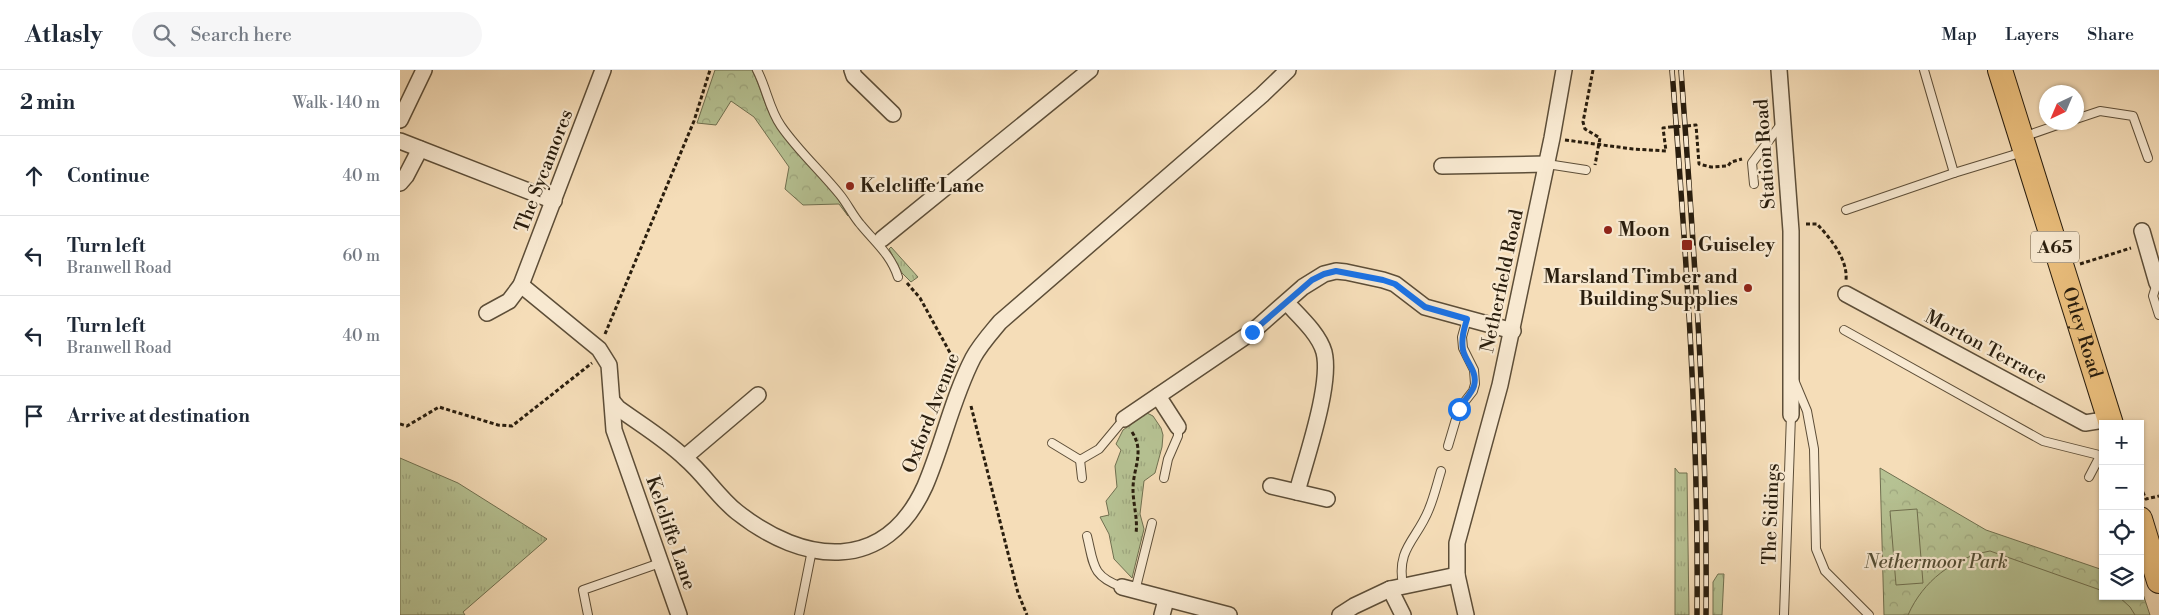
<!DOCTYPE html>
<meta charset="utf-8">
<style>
:root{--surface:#fff;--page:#f6f6f7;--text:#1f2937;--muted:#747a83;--line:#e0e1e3}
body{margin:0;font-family:"Libre Bodoni",serif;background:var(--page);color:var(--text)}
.controls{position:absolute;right:15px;bottom:15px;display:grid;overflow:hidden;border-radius:0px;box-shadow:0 1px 4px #0004}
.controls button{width:45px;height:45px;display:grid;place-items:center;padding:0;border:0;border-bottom:1px solid var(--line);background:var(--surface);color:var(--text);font:25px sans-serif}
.compass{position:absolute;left:1639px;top:15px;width:45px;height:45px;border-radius:50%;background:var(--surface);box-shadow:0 1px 4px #0004;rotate:224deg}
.stop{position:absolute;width:15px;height:15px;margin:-11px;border:4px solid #1a73e8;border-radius:50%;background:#fff}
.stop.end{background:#1a73e8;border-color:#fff;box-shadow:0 1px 5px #0008}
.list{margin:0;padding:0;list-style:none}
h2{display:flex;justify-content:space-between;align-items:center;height:65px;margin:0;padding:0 20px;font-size:21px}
h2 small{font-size:16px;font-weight:400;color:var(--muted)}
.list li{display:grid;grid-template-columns:32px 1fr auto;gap:15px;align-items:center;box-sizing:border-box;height:80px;padding:0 20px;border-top:1px solid var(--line)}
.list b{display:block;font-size:19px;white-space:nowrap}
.list p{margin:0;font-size:16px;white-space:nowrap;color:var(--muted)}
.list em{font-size:16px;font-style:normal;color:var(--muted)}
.icon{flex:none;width:28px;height:28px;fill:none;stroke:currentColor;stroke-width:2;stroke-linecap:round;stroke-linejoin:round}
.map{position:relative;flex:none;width:1759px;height:545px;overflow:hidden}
header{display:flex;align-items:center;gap:30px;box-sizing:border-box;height:70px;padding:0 25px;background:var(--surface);border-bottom:1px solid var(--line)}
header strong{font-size:24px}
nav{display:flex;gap:28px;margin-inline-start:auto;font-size:18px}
.search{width:350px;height:45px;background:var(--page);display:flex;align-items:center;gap:12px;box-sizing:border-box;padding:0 18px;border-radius:28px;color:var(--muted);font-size:19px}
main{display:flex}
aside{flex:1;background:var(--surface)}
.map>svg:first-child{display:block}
.grass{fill:url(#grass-tufts);stroke:#707050}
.forest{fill:url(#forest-crowns);stroke:#707050}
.garden{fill:#b6c293;stroke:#707050}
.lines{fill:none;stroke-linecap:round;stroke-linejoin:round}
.service-casing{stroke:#5d4e38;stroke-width:10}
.minor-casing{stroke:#5d4e38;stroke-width:18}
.primary-casing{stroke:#2a1e0e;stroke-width:26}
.path{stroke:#2a1e0e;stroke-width:3;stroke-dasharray:4 2.5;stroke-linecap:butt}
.service{stroke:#f8e9d1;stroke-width:8}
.minor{stroke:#f8e9d1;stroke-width:15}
.primary{stroke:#eabe7c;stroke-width:24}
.rail-casing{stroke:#2a1e0e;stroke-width:5.5}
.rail{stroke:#f8e9d1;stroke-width:4;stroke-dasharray:11;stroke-linecap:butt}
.path-bridge{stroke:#2a1e0e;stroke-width:3;stroke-dasharray:4 2.5;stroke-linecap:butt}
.route{stroke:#1a73e8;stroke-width:6}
.poi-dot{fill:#8f2418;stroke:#f8e9d1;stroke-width:2}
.labels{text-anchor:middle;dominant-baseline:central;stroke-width:4.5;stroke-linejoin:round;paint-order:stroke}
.shield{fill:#f8e9d1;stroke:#685b48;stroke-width:1}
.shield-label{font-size:18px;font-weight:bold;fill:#2a1e0e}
.street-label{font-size:19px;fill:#2a1e0e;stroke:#f8e9d1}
.poi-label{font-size:19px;font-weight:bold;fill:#2a1e0e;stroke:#f8e9d1;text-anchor:start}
.park-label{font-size:19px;font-style:italic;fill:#544f36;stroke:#f8e9d1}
</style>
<header>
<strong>Atlasly</strong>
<div class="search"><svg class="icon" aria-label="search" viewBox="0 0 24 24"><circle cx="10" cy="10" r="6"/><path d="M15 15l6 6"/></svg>Search here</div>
<nav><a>Map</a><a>Layers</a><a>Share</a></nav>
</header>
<main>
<aside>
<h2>2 min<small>Walk · 140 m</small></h2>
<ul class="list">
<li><svg class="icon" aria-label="ahead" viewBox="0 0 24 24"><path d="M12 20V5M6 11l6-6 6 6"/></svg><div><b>Continue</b></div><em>40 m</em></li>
<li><svg class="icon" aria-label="left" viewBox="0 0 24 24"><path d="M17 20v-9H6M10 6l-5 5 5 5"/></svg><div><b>Turn left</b><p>Branwell Road</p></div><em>60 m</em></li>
<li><svg class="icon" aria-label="left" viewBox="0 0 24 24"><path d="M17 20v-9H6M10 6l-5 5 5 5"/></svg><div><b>Turn left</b><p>Branwell Road</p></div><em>40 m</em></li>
<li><svg class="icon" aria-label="arrive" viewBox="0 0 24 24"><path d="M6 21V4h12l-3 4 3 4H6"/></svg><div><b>Arrive at destination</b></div></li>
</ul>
</aside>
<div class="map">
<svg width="1759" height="545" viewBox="0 0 1759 545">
<defs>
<pattern id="grass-tufts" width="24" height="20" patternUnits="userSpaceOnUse" patternTransform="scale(1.25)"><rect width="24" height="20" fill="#b6c293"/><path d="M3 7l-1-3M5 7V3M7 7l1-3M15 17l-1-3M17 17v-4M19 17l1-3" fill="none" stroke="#9da67e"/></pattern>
<pattern id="forest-crowns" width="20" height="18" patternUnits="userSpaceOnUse" patternTransform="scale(1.25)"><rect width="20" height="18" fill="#b6c293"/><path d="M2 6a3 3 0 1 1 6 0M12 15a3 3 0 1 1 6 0" fill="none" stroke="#9da67e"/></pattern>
</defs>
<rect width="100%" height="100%" fill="#f5ddb8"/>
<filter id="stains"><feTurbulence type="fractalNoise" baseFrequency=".004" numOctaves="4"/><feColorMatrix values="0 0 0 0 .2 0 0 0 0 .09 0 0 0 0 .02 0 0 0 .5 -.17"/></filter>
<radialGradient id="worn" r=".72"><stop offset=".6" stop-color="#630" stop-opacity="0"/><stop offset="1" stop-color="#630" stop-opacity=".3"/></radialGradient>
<!-- grass -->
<g class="grass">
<path d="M491 177 518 207 511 212 502 203 489 179Z"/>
<path d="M747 343 753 346 761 358 763 365 762 377 755 403 744 411 740 444 744 459 732 508 714 489 709 464 700 447 709 445 706 431 717 417 715 396 721 380 716 374 723 360Z"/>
<path d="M0 388 58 413 147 469 63 542 65 545H0Z"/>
<path d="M1275 398 1279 403H1287L1289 545H1275Z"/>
<path d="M1318 504H1324L1322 545H1313V512Z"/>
</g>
<!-- forest -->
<g class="forest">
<path d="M315 0H352C362 20 365 41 379 59 401 89 431 113 448 146L439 134 403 135 385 119 389 97 354 47 331 31 316 55 297 53Z"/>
<path d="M1480 398 1586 460 1703 500V526H1740V515L1750 545H1484Z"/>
</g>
<!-- garden -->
<g class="garden">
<path d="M1517 439 1523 513 1496 515 1490 441Z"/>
<path d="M1590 481 1703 521V526H1718L1730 537 1735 545H1508C1523 511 1553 488 1590 481Z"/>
</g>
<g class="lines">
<!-- service casing -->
<g class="service-casing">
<g id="service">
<path d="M357 0C367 19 369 39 381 56 399 82 422 102 441 126 448 135 453 146 461 155 475 172 491 185 498 207"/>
<path d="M1524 0 1554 103"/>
<path d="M1676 49 1700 41 1733 46 1748 88"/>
<path d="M1623 67 1666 52"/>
<path d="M1147 94 1186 100"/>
<path d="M1354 114 1352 93 1382 53"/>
<path d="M1446 140 1554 103 1623 82"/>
<path d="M1757 213 1753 226 1759 245"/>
<path d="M1444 260 1643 371 1703 386"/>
<path d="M1394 310 1407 341 1414 379 1416 479 1425 501 1469 545"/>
<path d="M652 373 680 390 699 379 724 349"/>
<path d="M1048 376 1059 339 1073 321 1075 314 1074 300 1063 278 1062 267 1067 249"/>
<path d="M680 390 682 408"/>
<path d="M1689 407 1700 386"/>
<path d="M764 408 768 389 778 366V357"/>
<path d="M687 466C694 494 691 506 722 517"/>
<path d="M1003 515C996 478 1017 470 1029 439 1034 427 1037 414 1041 401"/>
<path d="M735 521 752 453"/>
<path d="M188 545 183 520 260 493"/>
<path d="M399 545 412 480"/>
<path d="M1384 545 1391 345"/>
</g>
</g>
<!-- minor casing -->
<g class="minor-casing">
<g id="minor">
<path d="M452 0 454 6 493 44"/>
<path d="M1379 0 1391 161V345"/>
<path d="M0 50 24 0"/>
<path d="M0 71 154 131"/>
<path d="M1042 96 1147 94"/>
<path d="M0 113 6 106 20 79"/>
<path d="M1742 161 1757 213"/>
<path d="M482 169 690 0"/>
<path d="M121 215 199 279 209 295 214 360 279 545"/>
<path d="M1446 224 1685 353 1710 349"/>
<path d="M887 233C900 247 919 264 924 282 932 314 906 388 897 422"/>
<path d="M87 243 109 231 121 215 203 0"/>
<path d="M758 326 778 357"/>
<path d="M213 332 218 338C240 354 265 369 285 388 304 404 318 427 337 442 404 495 485 504 525 416 543 374 552 329 573 288 580 275 590 264 600 252L862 25 888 0"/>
<path d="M724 349 852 262 903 217 924 204 936 201 946 202 983 210 995 214 1025 237 1113 261"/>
<path d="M285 387 358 325"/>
<path d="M871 416 927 429"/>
<path d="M722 517 829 545"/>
<path d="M990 519 1003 545"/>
<path d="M762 545 766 530"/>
<path d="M940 545 954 536 990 519 1057 505"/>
<path d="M1066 545 1057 505V473L1100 315 1152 68 1164 0"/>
</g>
</g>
<!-- primary casing -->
<g class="primary-casing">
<g id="primary">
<path id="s1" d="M1600 0 1711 354"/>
<path d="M1740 449 1759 511"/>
</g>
</g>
<!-- path -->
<g class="path">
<path d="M1193 0 1183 52 1185 59 1200 68 1195 95"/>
<path d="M1287 56 1296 55 1299 94 1311 97 1328 96 1331 92 1342 89"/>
<path d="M1361 59 1366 44"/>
<path d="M1165 70 1233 79 1266 81 1263 58 1270 57"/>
<path d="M1406 154H1417C1430 168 1448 189 1446 210"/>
<path d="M1680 194 1731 178"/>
<path d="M507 213 520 228 554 290"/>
<path d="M205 264 294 51 310 0"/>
<path d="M571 336 618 523 627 545"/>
<path d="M0 354 7 356 39 337 98 355 112 356 192 293"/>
<path d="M732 362C745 382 733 398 733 419 733 434 738 449 736 463"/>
<path d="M1740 416 1746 429 1759 426"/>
</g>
<!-- service -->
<use href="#service" class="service"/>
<!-- minor -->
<use href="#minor" class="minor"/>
<!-- primary -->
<use href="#primary" class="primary"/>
<!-- rail casing -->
<g class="rail-casing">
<g id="rail">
<path d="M1272 0C1286 182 1299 363 1297 545"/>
<path d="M1281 0C1294 182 1308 363 1306 545"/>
</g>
</g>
<!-- rail -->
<use href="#rail" class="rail"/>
<!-- path-bridge -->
<path class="path-bridge" d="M1270 57 1287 56"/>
</g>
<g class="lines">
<!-- route -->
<path class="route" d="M852 262 912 210 924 204 936 201 983 210 995 214 1025 237 1067 249C1064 259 1061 269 1063 280 1066 293 1078 301 1074 316 1071 325 1063 331 1059 339"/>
</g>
<!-- markers -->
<g class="poi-dot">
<circle cx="450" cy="116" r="5"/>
<circle cx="1208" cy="160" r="5"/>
<rect x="1281" y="169" width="12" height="12" rx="2.5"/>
<circle cx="1348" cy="218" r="5"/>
</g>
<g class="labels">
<!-- shield labels -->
<rect class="shield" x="1631" y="161.5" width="48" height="31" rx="4"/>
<g class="shield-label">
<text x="1655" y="177">A65</text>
</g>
<!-- street labels -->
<g class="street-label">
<text transform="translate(1365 84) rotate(-94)">Station Road</text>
<text transform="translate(144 101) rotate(-69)">The Sycamores</text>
<text transform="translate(1102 211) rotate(-78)">Netherfield Road</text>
<text stroke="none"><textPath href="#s1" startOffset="275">Otley Road</textPath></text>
<text transform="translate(1586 277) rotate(28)">Morton Terrace</text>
<text transform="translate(531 343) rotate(-69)">Oxford Avenue</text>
<text transform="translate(1371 444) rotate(-88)">The Sidings</text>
<text transform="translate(271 463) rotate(71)">Kelcliffe Lane</text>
</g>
<!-- poi labels -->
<g class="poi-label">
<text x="460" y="116">Kelcliffe Lane</text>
<text x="1218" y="160">Moon</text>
<text x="1298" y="175">Guiseley</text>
<text x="1338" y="207" text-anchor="end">Marsland Timber and<tspan x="1338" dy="22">Building Supplies</tspan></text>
</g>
<!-- park labels -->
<g class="park-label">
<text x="1536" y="492">Nethermoor Park</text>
</g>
</g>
<rect width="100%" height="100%" filter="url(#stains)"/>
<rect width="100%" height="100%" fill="url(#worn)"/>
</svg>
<div class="controls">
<button>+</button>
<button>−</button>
<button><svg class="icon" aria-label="locate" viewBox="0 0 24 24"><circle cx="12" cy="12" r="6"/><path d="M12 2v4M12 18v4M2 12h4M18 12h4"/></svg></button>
<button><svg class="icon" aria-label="layers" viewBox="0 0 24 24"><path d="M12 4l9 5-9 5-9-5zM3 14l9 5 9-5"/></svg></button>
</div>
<svg class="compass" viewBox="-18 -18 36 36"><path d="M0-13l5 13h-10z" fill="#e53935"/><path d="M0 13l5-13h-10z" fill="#747a83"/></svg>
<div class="stop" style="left:1059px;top:339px"></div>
<div class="stop end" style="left:852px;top:262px"></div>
</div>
</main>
